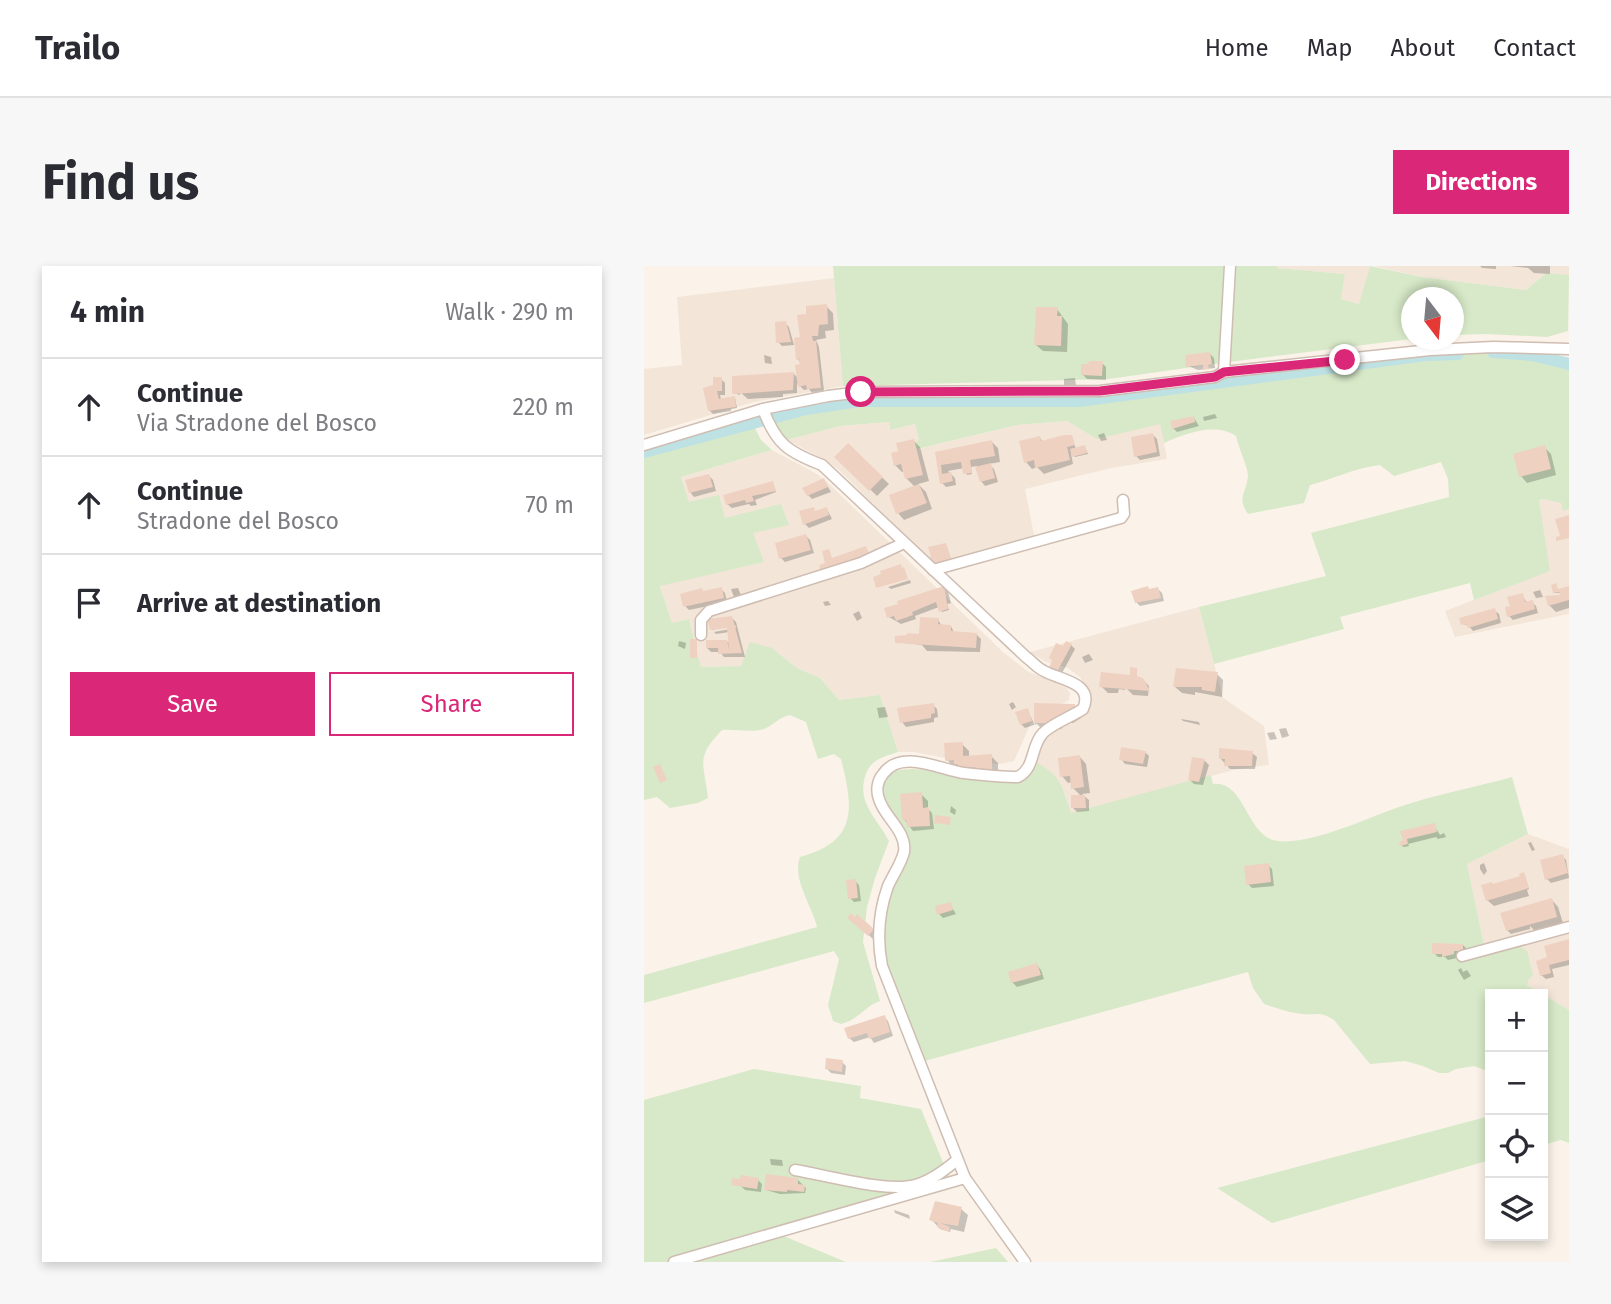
<!DOCTYPE html>
<meta charset="utf-8">
<style>
:root{--surface:#fff;--page:#f7f7f7;--text:#2b2b33;--muted:#7c7c81;--line:#e1e1e2;--accent:#db2777}
body{margin:0;font-family:"Fira Sans",sans-serif;background:var(--page);color:var(--text)}
.controls{position:absolute;right:21px;bottom:21px;display:grid;overflow:hidden;border-radius:0px;box-shadow:0 4px 10px #0003}
.controls button{width:63px;height:63px;display:grid;place-items:center;padding:0;border:0;border-bottom:2px solid var(--line);background:var(--surface);color:var(--text);font:35px sans-serif}
.compass{position:absolute;left:757px;top:21px;width:63px;height:63px;border-radius:50%;background:var(--surface);box-shadow:0 4px 10px #0003;rotate:164deg}
.stop{position:absolute;width:21px;height:21px;margin:-16px;border:5px solid #db2777;border-radius:50%;background:#fff}
.stop.end{background:#db2777;border-color:#fff;box-shadow:0 2px 7px #0008}
.list{margin:0;padding:0;list-style:none}
h2{display:flex;justify-content:space-between;align-items:center;height:91px;margin:0;padding:0 28px;font-size:30px}
h2 small{font-size:23px;font-weight:400;color:var(--muted)}
.list li{display:grid;grid-template-columns:46px 1fr auto;gap:21px;align-items:center;box-sizing:border-box;height:98px;padding:0 28px;border-top:2px solid var(--line)}
.list b{display:block;font-size:26px;white-space:nowrap}
.list p{margin:0;font-size:23px;white-space:nowrap;color:var(--muted)}
.list em{font-size:23px;font-style:normal;color:var(--muted)}
.actions{display:flex;gap:14px;padding:21px 28px}
.actions a{flex:1;padding:16px 0;border:2px solid var(--accent);border-radius:0px;text-align:center;font-size:24px;color:var(--accent)}
.actions .main{background:var(--accent);color:#fff}
.icon{flex:none;width:38px;height:38px;fill:none;stroke:currentColor;stroke-width:2;stroke-linecap:round;stroke-linejoin:round}
.map{position:relative;flex:none;width:925px;height:996px;overflow:hidden;border-radius:0px}
header{display:flex;align-items:center;gap:42px;box-sizing:border-box;height:98px;padding:0 35px;background:var(--surface);border-bottom:2px solid var(--line)}
header strong{font-size:33px}
nav{display:flex;gap:38px;margin-inline-start:auto;font-size:24px}
.intro{display:flex;align-items:center;justify-content:space-between;box-sizing:border-box;height:168px;padding:0 42px}
h1{margin:0;font-size:49px}
.button{padding:18px 32px;border-radius:0px;background:var(--accent);color:#fff;font-size:24px;font-weight:700}
main{display:flex;gap:42px;padding:0 42px}
aside{flex:1;background:var(--surface);border-radius:0px;box-shadow:0 4px 10px #0003}
.map>svg:first-child{display:block}
.residential{fill:#f3e5d8}
.green{fill:#d7e9c8}
.shadow{fill:#0003}
.lines{fill:none;stroke-linecap:round;stroke-linejoin:round}
.canal{stroke:#bee1e4;stroke-width:12}
.building{fill:#efd1c2}
.minor-casing{stroke:#cfbdb2;stroke-width:13}
.minor{stroke:#fff;stroke-width:10}
.route{stroke:#db2777;stroke-width:9}
</style>
<header>
<strong>Trailo</strong>
<nav><a>Home</a><a>Map</a><a>About</a><a>Contact</a></nav>
</header>
<div class="intro"><h1>Find us</h1><a class="button">Directions</a></div>
<main>
<aside>
<h2>4 min<small>Walk · 290 m</small></h2>
<ul class="list">
<li><svg class="icon" aria-label="ahead" viewBox="0 0 24 24"><path d="M12 20V5M6 11l6-6 6 6"/></svg><div><b>Continue</b><p>Via Stradone del Bosco</p></div><em>220 m</em></li>
<li><svg class="icon" aria-label="ahead" viewBox="0 0 24 24"><path d="M12 20V5M6 11l6-6 6 6"/></svg><div><b>Continue</b><p>Stradone del Bosco</p></div><em>70 m</em></li>
<li><svg class="icon" aria-label="arrive" viewBox="0 0 24 24"><path d="M6 21V4h12l-3 4 3 4H6"/></svg><div><b>Arrive at destination</b></div></li>
</ul>
<div class="actions"><a class="main">Save</a><a>Share</a></div>
</aside>
<div class="map">
<svg width="925" height="996" viewBox="0 0 925 996">
<rect width="100%" height="100%" fill="#fbf3e9"/>
<!-- residential -->
<g class="residential">
<path d="M633 0H726L716 38 696 33 701 8 633 2Z"/>
<path d="M730 0H925V9L902 7 882 24 778 11Z"/>
<path d="M190 12 199 120 110 136 0 169V103L38 99 33 31Z"/>
<path d="M423 155 453 173 516 157 523 193 467 202 381 223 391 274 291 299 195 204 181 194 143 174 196 160 245 156 248 164 271 158 275 174 270 184 373 159Z"/>
<path d="M128 184 173 208 184 217 359 386 383 405 423 422 426 427 425 434 397 449 387 457 370 495 356 498 311 494 270 486H254L236 429 195 434 176 412 153 402 128 382 97 400 57 401 45 353 28 357 16 319 120 296 80 252 45 236 37 211Z"/>
<path d="M899 233 917 237 919 244 925 243V348L811 371 801 345 905 305 895 234Z"/>
<path d="M555 341 579 432 620 460 625 499 593 503 426 548 421 528 389 494 396 475 437 446 442 422 436 411 424 402 402 396 386 386Z"/>
<path d="M884 568 925 583V744L903 731 901 723 893 725 883 719 884 713 840 679 823 598Z"/>
</g>
<!-- green -->
<g class="green">
<path d="M189 0H633V2L701 8 697 33 715 38 726 0 778 11 882 24 902 7 925 9 924 65 903 71 842 68 810 69V32H768L767 73 577 97 465 113 199 120Z"/>
<path d="M842 84 891 88 907 97 925 101V243L919 245 917 237 899 233 895 234 906 305 830 334 826 317 696 351 700 363 570 398 555 341 682 310 667 267 805 231 804 213 797 196 750 210 736 199C710 202 690 213 666 219L660 237 604 248C592 231 603 227 604 209 604 202 594 180 592 170 570 156 541 168 520 177L516 158 453 173 423 155 373 159 269 184 270 178 275 174 271 158 247 164 245 156 196 160 143 174 137 170 123 150 195 137 467 130 580 113 793 87Z"/>
<path d="M107 154 117 174 128 184 37 211 45 236 75 229 81 252 137 238 145 259 109 267 120 296 16 320 28 357 45 353 57 401 97 400 106 376 128 382 153 402 176 412 195 434 236 429 254 486C239 491 225 494 221 511 213 538 234 553 245 575L231 612 223 641 219 676 236 735C221 740 214 754 197 758L189 755 184 739 195 693 190 685 0 737V709L173 661C168 639 148 614 156 591 215 575 209 541 197 493L190 488 174 493 162 456 146 449C135 451 130 459 120 463 106 467 93 463 78 464 51 492 60 497 64 532L54 537 26 542 13 531 0 534V186Z"/>
<path d="M389 494C419 512 416 516 427 547L567 509 569 518C602 514 602 572 634 575 668 579 725 551 758 540 794 528 832 521 868 511L884 568 823 598 840 679H874L883 685 889 709 885 713 883 719 893 725 901 723 903 731 925 744V877L917 874 899 879V728H846V806L830 800 812 803 804 807H795L779 800 761 795 726 798 690 754C674 744 674 750 658 748 645 747 632 742 620 738L609 722 604 706 277 796 246 714 236 665 259 585 236 530 237 514C267 484 331 526 369 513 377 511 384 500 389 494Z"/>
<path d="M110 803 217 820 216 832 277 843 307 916 130 966 202 996H0V834Z"/>
<path d="M846 850V894L628 957 573 922Z"/>
<path d="M352 982 364 996H286Z"/>
</g>
<!-- shadow -->
<g class="shadow">
<path d="M836 0H852V3L838 2Z"/>
<path d="M866 0H906V8L890 7 884 2Z"/>
<path d="M182 40 189 47 190 64 181 65 182 72 172 74 175 81 180 125 168 127 165 123 160 124 153 117V127L139 128V131L104 133 96 126V129L90 127 149 107 155 113 158 100 154 93 164 49Z"/>
<path d="M413 43 424 58 423 86 399 85 392 79Z"/>
<path d="M141 57 145 61 150 79 138 80 134 76Z"/>
<path d="M566 88 570 92 571 102 554 104 544 100Z"/>
<path d="M120 89 127 91 128 98 121 97Z"/>
<path d="M458 97 462 101V114L443 113 439 109Z"/>
<path d="M431 112 432 120 420 119V113Z"/>
<path d="M77 113 81 117V129H76L77 134 91 132 93 142 87 143V145L69 148 65 144 71 121Z"/>
<path d="M571 148 573 152 560 155 559 151Z"/>
<path d="M550 152 555 160 533 166 529 162Z"/>
<path d="M460 167 463 174 457 175 454 169Z"/>
<path d="M509 169 513 173 516 190 496 194 492 190Z"/>
<path d="M428 171 432 183 441 181 444 188 431 191 427 187 429 198 400 208 393 201 388 203 382 196 396 172 399 176Z"/>
<path d="M270 175 276 181 285 215 274 218 282 226 288 243 260 254 254 247 271 221 263 213 261 205 258 206 251 199 257 187Z"/>
<path d="M347 175 354 182 356 196 345 198 350 203 354 216 341 220 337 215 333 200 327 201 328 208 323 209 320 202 304 205 311 212 312 219 302 221 298 217 295 199Z"/>
<path d="M204 179 245 218 233 230 193 191Z"/>
<path d="M900 181 907 188 912 209 883 217 877 210Z"/>
<path d="M65 210 69 214 72 225 50 231 46 226Z"/>
<path d="M180 214 187 226 168 233 164 229Z"/>
<path d="M128 217 132 226 111 234 113 239 107 240 105 238 88 242 83 238Z"/>
<path d="M169 243 172 246 183 243 188 253 165 262 161 258Z"/>
<path d="M162 270 166 274 170 287 141 296 137 292Z"/>
<path d="M266 314 267 317 247 323 244 321Z"/>
<path d="M912 319 914 325 925 322V342L912 346 905 339 920 330 917 327H910Z"/>
<path d="M94 322 97 329 90 331 87 323Z"/>
<path d="M300 322 304 326 307 337 303 338 305 344 298 346 295 341 271 350 272 353 257 358 245 351Z"/>
<path d="M77 323 81 327 83 336 45 344 41 340 60 326Z"/>
<path d="M514 323 518 327 520 335 496 340 492 336 506 325Z"/>
<path d="M896 324 899 331 892 332 889 326Z"/>
<path d="M878 329 883 337 888 336 892 340 894 347 869 354 865 350 868 341Z"/>
<path d="M184 335 187 339 181 340 179 336Z"/>
<path d="M850 344 855 348 857 357 829 365 824 359 818 358Z"/>
<path d="M215 345 218 352 213 355 209 348Z"/>
<path d="M88 352 92 356 101 391H80L76 386H67L63 382 64 375 87 376 85 366 72 368 70 366 92 362 91 359 68 364 65 355Z"/>
<path d="M294 354 298 360H307L310 367 333 369 337 373 336 386 283 385 278 379 252 376 277 370Z"/>
<path d="M35 375 42 377 41 383 34 380Z"/>
<path d="M427 379 431 383 417 409 411 406 420 383Z"/>
<path d="M445 388 449 394 441 397 438 391Z"/>
<path d="M492 404 493 413H498L505 420 504 430 489 429 481 421V424L475 423 474 427H464L457 420 491 412Z"/>
<path d="M573 408 579 414 578 431 551 426V429L538 427 531 421Z"/>
<path d="M369 436 372 441 368 444 365 438Z"/>
<path d="M289 439 293 443 294 451 290 452V456L262 461 258 456Z"/>
<path d="M392 439 430 440 437 446V452L429 457H423L417 463H398L393 458 381 462 377 458 383 444 391 459Z"/>
<path d="M241 441 244 451 235 452 233 442Z"/>
<path d="M537 453 555 456 556 459 539 455Z"/>
<path d="M642 462 645 470 638 472 635 463Z"/>
<path d="M630 466 633 473 626 474 623 467Z"/>
<path d="M318 478 325 485V491L347 490 354 497V510L340 511 315 500 310 501 303 494Z"/>
<path d="M501 486 505 490 503 501 481 498 477 493Z"/>
<path d="M608 487 613 491 611 503H586L576 492Z"/>
<path d="M436 491 442 498 446 527 438 528 445 534V545L433 546 429 542 437 530 429 522 428 516 424 517 418 510Z"/>
<path d="M549 493 561 495 565 499 559 519 550 518 545 513Z"/>
<path d="M277 528 284 535V543L288 547 290 563 269 565 260 553Z"/>
<path d="M307 540 312 544 311 549 306 546Z"/>
<path d="M790 559 796 569 800 567 802 571 794 573 792 571 764 578 765 580 760 581 758 580 760 574Z"/>
<path d="M887 576 891 584 888 585 884 577Z"/>
<path d="M918 590 922 594 925 612 907 617 903 613Z"/>
<path d="M840 597 843 605 840 609 836 603V599Z"/>
<path d="M624 599 628 603 630 620 608 622 604 618Z"/>
<path d="M881 610 885 623 883 624 885 630 850 640 843 634 850 620Z"/>
<path d="M211 615 215 619 217 635 210 636 206 632Z"/>
<path d="M908 634 914 641 919 657 891 665 886 660V663L867 668 863 664Z"/>
<path d="M306 638 312 648 299 652 295 648Z"/>
<path d="M213 650 233 668 229 673 205 652 211 653Z"/>
<path d="M925 675V699L908 703 910 711 902 713 897 709 905 693Z"/>
<path d="M819 679 823 683 813 692 804 694 801 691H794L790 687Z"/>
<path d="M393 699 397 704 400 713 373 721 369 717 366 707Z"/>
<path d="M817 702 819 706 823 704 827 710 820 714 814 704Z"/>
<path d="M240 751 244 755 249 770 230 777 226 771 210 776 205 772Z"/>
<path d="M198 796 202 800 201 809 187 807 183 803Z"/>
<path d="M126 893 138 894 139 900 127 899Z"/>
<path d="M114 914 118 918 117 926 101 924 96 919V920L89 918Z"/>
<path d="M154 914 162 922 161 927 136 928 122 924Z"/>
<path d="M317 943 324 949 320 966 307 963 306 966 296 963 287 953Z"/>
<path d="M250 944 265 949 266 953 251 947Z"/>
</g>
<g class="lines">
<!-- canal -->
<g class="canal">
<path d="M849 86 888 89 925 98"/>
<path d="M0 186 162 143 215 135H435L782 89 814 88"/>
</g>
</g>
<!-- building -->
<g class="building">
<path d="M183 38 184 58 175 59 174 70H168L169 75H172L177 122 163 123 162 119 154 121 151 99 156 98 155 93 152 94 150 72 156 71 153 49 162 48V40Z"/>
<path d="M392 41H414L413 50H418L417 80 390 79Z"/>
<path d="M142 55 147 76 132 77 131 56Z"/>
<path d="M566 86 568 98 564 99 565 103 559 104V99L542 101 541 89Z"/>
<path d="M446 95H459L458 110 437 109V98H443Z"/>
<path d="M150 106 149 124 88 128V110Z"/>
<path d="M69 111H78V125H73L75 133 91 130 92 141 64 145 59 122 69 119Z"/>
<path d="M550 150 551 156 528 163 526 155Z"/>
<path d="M509 167 513 186 490 191 487 171Z"/>
<path d="M420 169H428L431 179 423 181 426 194 391 202 390 194 380 197 375 175 396 170 397 175Z"/>
<path d="M270 173 279 209 261 213 257 198 250 200 247 187 254 185 252 177Z"/>
<path d="M348 174 351 190 326 194 328 207 319 208 317 196 297 199 298 208 307 206 309 215 296 218 291 186Z"/>
<path d="M204 177 239 211 225 225 190 191Z"/>
<path d="M441 179 443 187 428 191 426 183Z"/>
<path d="M901 179 907 203 875 211 869 188Z"/>
<path d="M347 197 351 212 336 216 331 201Z"/>
<path d="M65 208 69 221 45 227 41 214Z"/>
<path d="M180 212 184 221 163 230 158 222Z"/>
<path d="M129 215 132 225 108 230 110 235 102 237 101 234 82 239 79 229Z"/>
<path d="M275 218 283 237 252 248 245 229Z"/>
<path d="M170 241 171 245 183 241 185 249 159 259 155 245Z"/>
<path d="M925 249V272L912 275V271L916 270 911 253Z"/>
<path d="M162 268 167 284 135 293 131 277Z"/>
<path d="M302 277 308 295 291 298 285 292 287 291 284 281Z"/>
<path d="M222 280 226 290 177 305 175 299 181 297 178 285 185 283 188 292Z"/>
<path d="M257 298 258 302 260 301 264 313 232 322 229 311 237 308 236 305Z"/>
<path d="M912 317 914 323 925 320V334L904 340 901 330 916 329 915 326 909 327 907 319Z"/>
<path d="M300 320 304 343 295 346 292 336 268 346 269 349 252 355 250 350 243 352 240 342 254 338 253 335Z"/>
<path d="M504 320 505 323 514 321 517 332 491 337 487 325Z"/>
<path d="M78 321 80 332 39 341 36 328 58 322 59 325Z"/>
<path d="M879 327 881 336 889 334 891 343 863 351 861 341 866 340 863 331Z"/>
<path d="M851 342 854 353 824 362 822 358 817 359 815 352Z"/>
<path d="M88 350 98 387 74 388V382H62V374H83L85 384 83 362 66 364 63 353Z"/>
<path d="M276 351 295 352 294 358 307 359V365L333 367 332 382 251 377V370L263 369V367L275 368Z"/>
<rect x="46" y="373" width="7" height="19"/>
<path d="M422 375 428 378 413 406 405 402 408 394 405 392 412 377 419 380Z"/>
<path d="M486 401 493 402V410L499 412 506 425 455 421 457 406 486 409Z"/>
<path d="M532 402 574 406 571 426 558 424V421H529Z"/>
<path d="M290 437 291 447 287 448V452L256 457 253 442Z"/>
<path d="M390 437 431 438V446L411 457H390Z"/>
<path d="M384 442 388 455 376 459 371 446Z"/>
<path d="M319 476V490L348 488V504L332 505 331 501 314 502V498H310V494L301 495 300 477Z"/>
<path d="M477 481 502 485 499 498 475 494Z"/>
<path d="M575 482 609 485 608 500H580L581 493H575Z"/>
<path d="M436 489 440 521 427 523 426 510 416 511 414 492Z"/>
<path d="M548 491 561 493 555 516 544 514Z"/>
<path d="M16 498 23 514 16 517 9 501Z"/>
<path d="M278 526 279 542 285 541 286 560 263 561 262 554H258L256 528Z"/>
<path d="M427 529H441L442 542H427Z"/>
<path d="M291 549 307 551 306 559 290 557Z"/>
<path d="M791 557 793 566 763 573 764 578 756 580 755 576 759 574 756 565Z"/>
<path d="M919 588 924 607 901 614 896 594Z"/>
<path d="M625 597 627 616 602 619 600 600Z"/>
<path d="M880 606 885 622 842 635 837 619 848 616 849 618 876 610 875 608Z"/>
<path d="M212 613 214 632 204 633 202 614Z"/>
<path d="M908 632 913 651 862 665 856 647Z"/>
<path d="M307 636 309 644 293 649 291 640Z"/>
<path d="M207 647 211 651 213 648 230 663 224 670 203 652Z"/>
<path d="M925 673V694L905 699 907 707 896 710 892 695 903 691 900 680Z"/>
<path d="M788 677 819 678V685H810V688L798 691V688H788Z"/>
<path d="M393 697 397 709 367 717 364 706Z"/>
<path d="M241 749 246 766 225 773 223 767 204 773 200 762Z"/>
<path d="M182 792 199 794 198 806 181 803Z"/>
<path d="M122 908 154 912V918L161 919 160 926 143 924V926L120 924Z"/>
<path d="M97 909 115 912 113 923 87 919 88 912 96 913Z"/>
<path d="M291 935 318 941 314 960 296 957 306 961 305 966 293 961 294 957 285 954Z"/>
</g>
<g class="lines">
<!-- minor casing -->
<g class="minor-casing">
<g id="minor">
<path d="M580 106 586 0"/>
<path d="M119 143C132 178 144 186 178 199L382 391C388 395 393 402 400 405 415 414 451 416 439 443 427 451 409 457 399 467 386 481 392 501 374 511 357 511 338 509 320 507 297 504 257 482 239 508 233 515 232 525 235 533 240 551 263 565 260 586 257 598 249 609 244 620 235 645 233 674 238 700L321 912 381 996"/>
<path d="M0 179 119 143 184 130 217 126 456 125 571 111 580 106 786 84 849 81 925 83"/>
<path d="M289 304 477 252 480 248 479 234"/>
<path d="M57 369V354L65 345 217 297 260 277"/>
<path d="M818 690 925 661"/>
<path d="M151 904C181 909 243 927 271 919 287 915 301 904 313 894"/>
<path d="M30 996 321 912"/>
</g>
</g>
<!-- minor -->
<use href="#minor" class="minor"/>
</g>
<g class="lines">
<!-- route -->
<path class="route" d="M217 126 456 125 571 111 580 106 701 94"/>
</g>
</svg>
<div class="controls">
<button>+</button>
<button>−</button>
<button><svg class="icon" aria-label="locate" viewBox="0 0 24 24"><circle cx="12" cy="12" r="6"/><path d="M12 2v4M12 18v4M2 12h4M18 12h4"/></svg></button>
<button><svg class="icon" aria-label="layers" viewBox="0 0 24 24"><path d="M12 4l9 5-9 5-9-5zM3 14l9 5 9-5"/></svg></button>
</div>
<svg class="compass" viewBox="-18 -18 36 36"><path d="M0-13l5 13h-10z" fill="#e53935"/><path d="M0 13l5-13h-10z" fill="#7c7c81"/></svg>
<div class="stop" style="left:217px;top:126px"></div>
<div class="stop end" style="left:701px;top:94px"></div>
</div>
</main>
